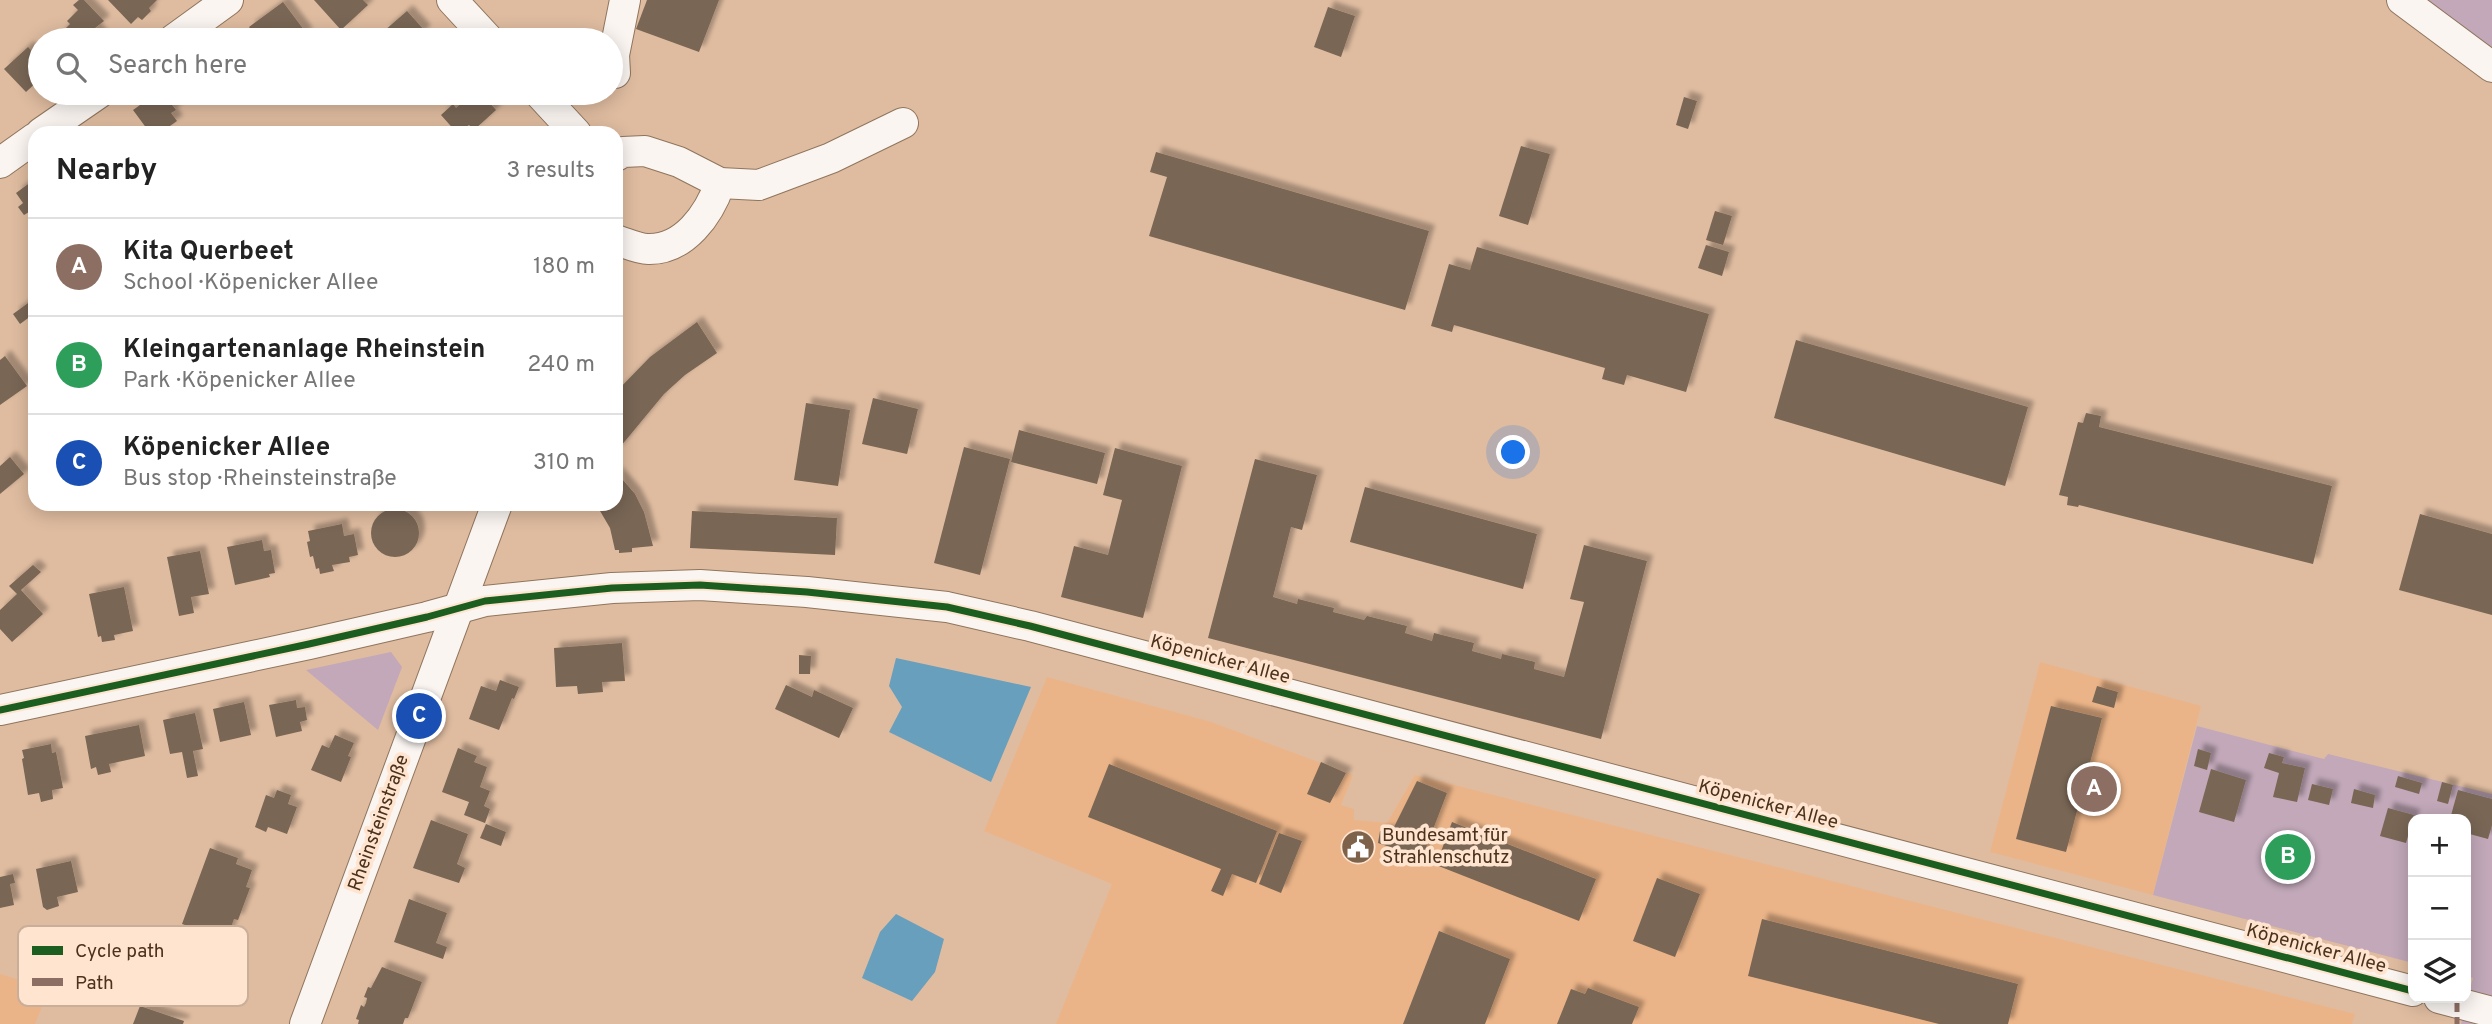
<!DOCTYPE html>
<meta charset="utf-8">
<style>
:root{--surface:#fff;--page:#f2f2f2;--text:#222;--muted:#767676;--line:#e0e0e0;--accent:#7c3aed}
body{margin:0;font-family:Overpass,sans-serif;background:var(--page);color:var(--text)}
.controls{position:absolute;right:21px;bottom:21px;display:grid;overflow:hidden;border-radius:14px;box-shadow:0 4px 18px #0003}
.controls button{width:63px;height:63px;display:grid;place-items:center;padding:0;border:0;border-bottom:2px solid var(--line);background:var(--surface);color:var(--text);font:35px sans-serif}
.you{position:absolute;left:1514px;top:453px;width:24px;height:24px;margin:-18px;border:5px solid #fff;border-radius:50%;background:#1a73e8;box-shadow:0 0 0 10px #1a73e833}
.badge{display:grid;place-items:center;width:46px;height:46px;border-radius:50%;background:var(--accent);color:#fff;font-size:23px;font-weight:700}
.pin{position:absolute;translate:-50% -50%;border:4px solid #fff;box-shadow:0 2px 7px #0006}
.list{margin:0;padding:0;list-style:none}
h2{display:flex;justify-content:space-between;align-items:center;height:91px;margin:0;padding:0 28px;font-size:30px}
h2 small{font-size:23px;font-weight:400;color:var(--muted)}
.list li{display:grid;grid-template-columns:46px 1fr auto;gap:21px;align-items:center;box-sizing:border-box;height:98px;padding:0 28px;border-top:2px solid var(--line)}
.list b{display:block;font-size:26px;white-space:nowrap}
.list p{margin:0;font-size:23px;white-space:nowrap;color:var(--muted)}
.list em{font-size:23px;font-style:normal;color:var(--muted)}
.icon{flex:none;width:38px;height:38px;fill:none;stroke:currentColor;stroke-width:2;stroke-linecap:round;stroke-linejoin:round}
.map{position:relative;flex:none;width:2492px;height:1024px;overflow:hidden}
.search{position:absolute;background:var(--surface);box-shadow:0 4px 18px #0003;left:28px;top:28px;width:595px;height:77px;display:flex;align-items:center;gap:18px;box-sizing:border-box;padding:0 24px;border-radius:38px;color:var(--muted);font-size:26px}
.panel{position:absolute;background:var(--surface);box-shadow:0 4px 18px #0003;left:28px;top:126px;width:595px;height:385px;border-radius:21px}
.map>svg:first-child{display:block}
.built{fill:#ebb488}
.green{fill:#c2a8b9}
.water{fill:#689fbd}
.building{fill:#796654;filter:url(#shadow)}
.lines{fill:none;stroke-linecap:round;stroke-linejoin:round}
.minor-casing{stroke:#8f755d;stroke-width:32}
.minor{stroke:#faf5f1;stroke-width:30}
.quiet{stroke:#8d6e63;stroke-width:5;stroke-dasharray:10 5;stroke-linecap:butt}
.cycleway-casing{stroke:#ffe4cf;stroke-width:11}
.cycleway{stroke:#1b5e20;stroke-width:7}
.labels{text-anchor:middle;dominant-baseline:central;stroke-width:7;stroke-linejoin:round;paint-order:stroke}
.street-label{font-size:19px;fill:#4b321c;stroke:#ffe4cf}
.poi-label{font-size:19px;fill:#4b321c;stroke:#ffe4cf;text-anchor:start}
.key{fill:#ffe4cf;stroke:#c9af99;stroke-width:2}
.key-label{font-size:19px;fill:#4b321c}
</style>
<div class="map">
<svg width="2492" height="1024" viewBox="0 0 2492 1024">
<defs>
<filter id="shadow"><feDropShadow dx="6" dy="-6" stdDeviation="2" flood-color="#0004"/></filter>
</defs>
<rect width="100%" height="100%" fill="#dfbca0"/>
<!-- built -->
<g class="built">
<path d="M2040 662 2201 706 2153 895 1990 852Z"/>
<path d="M1047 677 1211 722 1353 775 1341 805 1354 809V820L1387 823 1415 775 2355 1014 2352 1024H1056L1112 884 984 831Z"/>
<path d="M0 974 49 989 35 1024H0Z"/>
</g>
<!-- green -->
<g class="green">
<path d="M2390 0H2492V77Z"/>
<path d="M391 652 402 667 378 730 306 670Z"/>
<path d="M2197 726 2324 759 2328 754 2492 794V1024H2461L2473 978 2466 976V819H2413V963L2153 895Z"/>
</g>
<!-- water -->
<g class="water">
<path d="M896 658 1031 687 991 782 889 732 902 707 889 686Z"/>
<path d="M896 914 944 939 935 972 912 1001 862 978 880 932Z"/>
</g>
<!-- building -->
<g class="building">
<path d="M79 0H84L104 21 95 28 102 36 98 40H64L59 35 70 24 67 21 78 10 73 5Z"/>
<path d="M108 0H157L149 8 151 11 142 20 138 17 131 24Z"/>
<path d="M314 0H363L368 5 341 30Z"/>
<path d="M647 0H719L699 52 636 29Z"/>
<path d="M283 2 307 34 299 40H293L291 37 286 40H258L249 27Z"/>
<path d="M1328 7 1355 16 1341 57 1314 47Z"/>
<path d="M407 11 425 31 415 40H393L384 31Z"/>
<path d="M28 47 40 60V79L26 92 4 69Z"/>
<path d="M157 93 165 104 169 101 176 110 171 113 177 121 160 133H150L133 110Z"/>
<path d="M472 93H481L496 110 474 130 469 125 457 133 441 115 453 104 456 108Z"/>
<path d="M1684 97 1697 101 1688 129 1676 125Z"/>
<path d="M1521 146 1550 154 1528 225 1499 216Z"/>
<path d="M1156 152 1429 231 1405 310 1149 236 1167 177 1150 172Z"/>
<path d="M35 179V220L29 212 24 215 18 207 23 203 16 193Z"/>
<path d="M1715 211 1732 216 1723 245 1706 240Z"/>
<path d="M1706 245 1729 252 1722 276 1698 268Z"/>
<path d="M1477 247 1709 314 1686 392 1627 375 1624 385 1602 379 1605 368 1454 325 1452 332 1431 326 1449 264 1470 270Z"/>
<path d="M35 298V313L20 324 13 314Z"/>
<path d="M697 322 717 353 685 375 664 394 616 452V392L650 357Z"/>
<path d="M1796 340 2028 407 2005 486 1774 418Z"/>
<path d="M5 356 27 386 0 405V360Z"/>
<path d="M873 398 918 409 907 454 862 444Z"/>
<path d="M806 403 850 410 838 486 794 480Z"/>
<path d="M2086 413 2101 416 2099 427 2332 486 2313 564 2079 505 2078 507 2067 505 2068 497 2059 495 2078 422 2083 423Z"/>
<path d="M1019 430 1105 453 1097 484 1011 462Z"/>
<path d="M964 447 1010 459 980 575 934 563Z"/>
<path d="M1115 448 1182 466 1143 618 1061 597 1074 546 1108 555 1122 500 1103 495Z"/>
<path d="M10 457 24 474 0 494V466Z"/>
<path d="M1255 459 1317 475 1302 530 1291 527 1273 597 1297 604 1298 599 1334 608 1333 612 1364 620 1367 616 1407 626 1405 633 1432 641 1434 633 1474 643 1472 651 1501 659 1502 654 1535 662 1534 669 1564 677 1584 602 1570 599 1584 545 1647 561 1601 739 1208 638Z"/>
<path d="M616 472 635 494 644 512 653 546 632 548V552L619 553V550H615L610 528 596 504H616Z"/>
<path d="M1365 487 1537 534 1523 589 1350 542Z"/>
<circle cx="395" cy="533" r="24"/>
<path d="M692 511 837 518 835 555 690 548Z"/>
<path d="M2420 514 2492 534V615L2399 590Z"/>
<path d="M342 524 344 536 354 534 358 555 349 557 350 562 332 565 334 571 320 574 319 568 316 569 313 556 310 557 307 542 310 541 308 531Z"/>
<path d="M262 540 264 551 271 550 275 573 269 574 270 577 235 585 227 547Z"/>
<path d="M200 551 209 594 191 597 194 613 179 616 167 557Z"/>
<path d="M33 565 41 572 21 590 43 614 12 642 0 629V610L17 594 9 586Z"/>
<path d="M124 587 133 631 114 635 115 640 102 642 101 636 98 637 89 594Z"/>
<path d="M622 643 625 681 602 682 603 692 578 694 577 686 556 687 554 648Z"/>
<path d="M799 655 811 656 810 674H799Z"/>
<path d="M500 680 519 687 514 699 512 698 499 730 469 719 481 686 496 691Z"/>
<path d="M786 685 812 697 814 690 853 708 839 738 775 709Z"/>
<path d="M2097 686 2118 692 2114 708 2092 702Z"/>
<path d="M296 700 297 708 305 707 307 720 300 722 302 731 276 737 269 705Z"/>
<path d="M244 702 251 735 220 742 213 709Z"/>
<path d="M2051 706 2102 718 2066 852 2016 839Z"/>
<path d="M195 713 203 749 193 751 198 776 187 778 182 752 170 754 163 720Z"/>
<path d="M139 725 145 756 109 764 111 772 98 775 96 767 91 769 85 736Z"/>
<path d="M335 735 354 743 348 756 351 757 341 782 311 770 322 745 329 748Z"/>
<path d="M51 744 52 753 56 752 63 788 52 790 53 799 41 802 39 793 28 795 22 759 24 758 22 750Z"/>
<path d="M458 748 477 756 474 762 487 767 480 787 490 791 484 806 490 809 485 823 464 815 469 802 442 792Z"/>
<path d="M2198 749 2211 753 2207 770 2194 766Z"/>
<path d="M2269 753 2284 757 2282 763 2305 768 2297 802 2273 797 2279 773 2264 768Z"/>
<path d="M1321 762 1346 773 1330 803 1307 794Z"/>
<path d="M1109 764 1277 831 1256 883 1232 874 1223 896 1211 891 1221 869 1088 817Z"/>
<path d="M2211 769 2246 780 2234 822 2199 812Z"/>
<path d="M2398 776 2422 783 2419 794 2395 787Z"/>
<path d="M1417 781 1447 793 1422 858 1378 843 1380 831H1392Z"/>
<path d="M2442 782 2453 785 2448 804 2437 801Z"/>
<path d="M2312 784 2333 789 2329 805 2308 800Z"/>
<path d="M2354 789 2375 795 2373 808 2351 803Z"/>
<path d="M277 790 291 795 288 804 297 807 287 834 268 827 266 832 255 827 266 795 274 798Z"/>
<path d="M2458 790 2492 799V825L2488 839 2466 833V819H2450Z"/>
<path d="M2388 808 2414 815 2406 843 2380 836Z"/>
<path d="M431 820 468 834 457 864 465 868 459 883 413 868Z"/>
<path d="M1452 822 1596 879 1579 921 1436 865Z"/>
<path d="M486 824 506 832 501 846 480 838Z"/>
<path d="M1279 833 1302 841 1281 893 1259 884Z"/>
<path d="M210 848 238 858 236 864 252 870 246 887 250 888 238 920 234 919 228 935 213 930 212 934 182 924Z"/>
<path d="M71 861 78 892 57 897 59 906 47 910 43 907 36 869Z"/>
<path d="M13 874 15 883 10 884 14 905 0 908V877Z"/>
<path d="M1657 878 1700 894 1675 957 1633 941Z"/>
<path d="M409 899 447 913 436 943 447 947 443 959 394 942Z"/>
<path d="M1762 919 2018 984 2008 1024H1939L1748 976Z"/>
<path d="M1439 931 1510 959 1485 1024H1403Z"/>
<path d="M382 967 422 982 408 1018H405L403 1024H358L359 1020 356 1019 361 1005 364 1007 366 1003 367 998 364 997 368 987 371 988Z"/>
<path d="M1588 988 1639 1007 1632 1024H1557L1571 989 1585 994Z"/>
<path d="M140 1006 184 1021 183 1024H133Z"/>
</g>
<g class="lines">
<!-- minor casing -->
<g class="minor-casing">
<g id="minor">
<path d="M452 0 489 40"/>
<path d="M2402 0 2492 67"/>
<path d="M173 40 228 0"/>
<path d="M615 73 614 55 625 0"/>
<path d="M539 93 576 133"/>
<path d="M41 133 99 93"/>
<path d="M616 156 623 152 645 151 679 162 720 183 759 185 831 158 903 123"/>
<path d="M0 163 35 138"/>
<path d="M616 240C626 243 638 249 648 249 684 250 709 215 720 183"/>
<path d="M0 710 309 644 427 617 485 601 612 588 700 585 807 592 947 607 1030 626 2413 991"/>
<path d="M2439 998 2492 1012"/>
<path d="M305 1024 497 504"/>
</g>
</g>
<!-- minor -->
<use href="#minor" class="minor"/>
<!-- quiet -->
<path class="quiet" d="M2457 1002V1024"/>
<!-- cycleway casing -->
<g class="cycleway-casing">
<path id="cycleway" d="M0 710 309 644 427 617 485 601 612 588 700 585 807 592 947 607 1030 626 2413 991"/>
</g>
<!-- cycleway -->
<use href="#cycleway" class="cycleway"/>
</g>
<!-- icons -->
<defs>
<g id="civic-disc" transform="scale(1.75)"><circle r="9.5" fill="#7f624a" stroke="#ffe4cf"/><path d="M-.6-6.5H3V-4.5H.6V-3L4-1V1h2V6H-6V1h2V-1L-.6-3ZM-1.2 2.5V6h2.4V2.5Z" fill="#fff"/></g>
</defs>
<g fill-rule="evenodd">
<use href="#civic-disc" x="1358" y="847"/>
</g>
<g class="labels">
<!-- street labels -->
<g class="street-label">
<text transform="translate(1220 660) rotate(15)">Köpenicker Allee</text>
<text transform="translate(1768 805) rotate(15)">Köpenicker Allee</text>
<text transform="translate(379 823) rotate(-70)">Rheinsteinstraße</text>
<text transform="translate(2316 949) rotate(15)">Köpenicker Allee</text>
</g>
<!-- poi labels -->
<g class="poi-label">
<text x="1382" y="836">Bundesamt für<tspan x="1382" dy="22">Strahlenschutz</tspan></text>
</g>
</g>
<!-- legend -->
<rect x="18" y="926" width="230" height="80" rx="10" class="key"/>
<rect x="32" y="946" width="31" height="9" fill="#1b5e20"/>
<rect x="32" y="978" width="31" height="8" fill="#8d6e63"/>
<g class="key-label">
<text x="75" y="957">Cycle path</text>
<text x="75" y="989">Path</text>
</g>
</svg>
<div class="controls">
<button>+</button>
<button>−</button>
<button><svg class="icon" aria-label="layers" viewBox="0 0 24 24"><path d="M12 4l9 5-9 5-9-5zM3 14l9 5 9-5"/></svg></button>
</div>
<div class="you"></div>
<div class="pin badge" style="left:2094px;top:789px;background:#8d6e63">A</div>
<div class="pin badge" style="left:2288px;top:857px;background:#2e9e5b">B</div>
<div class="pin badge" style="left:419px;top:716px;background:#1a4fb4">C</div>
<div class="search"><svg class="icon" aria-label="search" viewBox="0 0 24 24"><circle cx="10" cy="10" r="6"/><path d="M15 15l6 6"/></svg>Search here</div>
<section class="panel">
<h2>Nearby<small>3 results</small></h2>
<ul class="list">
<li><span class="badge" style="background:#8d6e63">A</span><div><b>Kita Querbeet</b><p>School · Köpenicker Allee</p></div><em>180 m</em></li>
<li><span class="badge" style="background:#2e9e5b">B</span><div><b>Kleingartenanlage Rheinstein</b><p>Park · Köpenicker Allee</p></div><em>240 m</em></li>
<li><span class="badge" style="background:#1a4fb4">C</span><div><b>Köpenicker Allee</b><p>Bus stop · Rheinsteinstraße</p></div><em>310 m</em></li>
</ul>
</section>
</div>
